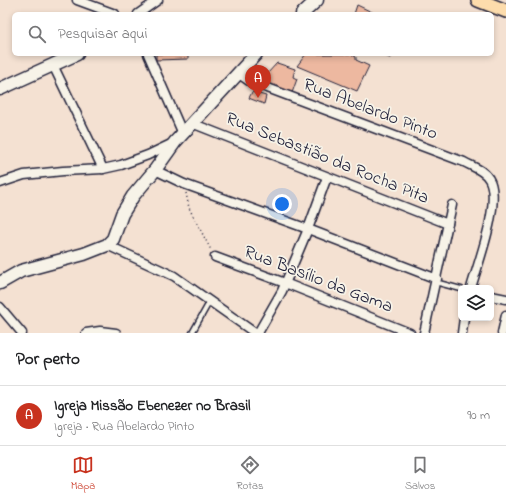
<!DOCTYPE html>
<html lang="pt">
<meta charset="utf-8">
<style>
:root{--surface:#fff;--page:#f2f2f2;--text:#202124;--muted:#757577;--line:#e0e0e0;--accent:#c8321e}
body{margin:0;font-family:"Indie Flower",sans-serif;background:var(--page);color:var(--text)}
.controls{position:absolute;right:12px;bottom:12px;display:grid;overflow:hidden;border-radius:6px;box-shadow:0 2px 6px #0003}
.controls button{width:36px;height:36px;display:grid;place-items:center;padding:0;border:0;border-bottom:1px solid var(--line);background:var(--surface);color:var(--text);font:20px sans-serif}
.you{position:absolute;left:282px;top:204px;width:14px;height:14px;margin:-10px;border:3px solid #fff;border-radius:50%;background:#1a73e8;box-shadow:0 0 0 6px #1a73e833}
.badge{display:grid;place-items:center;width:26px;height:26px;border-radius:50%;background:var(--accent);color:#fff;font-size:13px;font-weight:700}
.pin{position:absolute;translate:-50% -33px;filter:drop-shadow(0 1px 2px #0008)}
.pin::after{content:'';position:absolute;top:21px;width:14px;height:12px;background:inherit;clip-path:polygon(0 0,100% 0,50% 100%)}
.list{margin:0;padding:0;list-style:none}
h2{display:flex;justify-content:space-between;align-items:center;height:52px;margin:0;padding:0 16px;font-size:17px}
h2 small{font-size:13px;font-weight:400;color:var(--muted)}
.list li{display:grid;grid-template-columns:26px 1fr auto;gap:12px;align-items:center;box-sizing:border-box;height:60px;padding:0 16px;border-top:1px solid var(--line)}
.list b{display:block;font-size:15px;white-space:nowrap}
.list p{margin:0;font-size:13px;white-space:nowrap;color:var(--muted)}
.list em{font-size:13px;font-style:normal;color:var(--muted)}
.icon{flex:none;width:22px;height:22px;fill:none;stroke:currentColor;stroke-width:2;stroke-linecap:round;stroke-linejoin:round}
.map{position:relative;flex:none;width:506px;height:333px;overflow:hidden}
.search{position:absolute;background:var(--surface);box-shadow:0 2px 6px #0003;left:12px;right:12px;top:12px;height:44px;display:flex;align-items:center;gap:10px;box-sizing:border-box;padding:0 14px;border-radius:6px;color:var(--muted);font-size:15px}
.sheet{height:112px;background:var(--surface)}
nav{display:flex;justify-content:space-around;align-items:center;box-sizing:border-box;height:56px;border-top:1px solid var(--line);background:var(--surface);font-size:11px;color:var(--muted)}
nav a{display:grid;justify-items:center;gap:2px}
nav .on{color:var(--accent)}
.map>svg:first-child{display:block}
.building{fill:#edb8a0;stroke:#22223b}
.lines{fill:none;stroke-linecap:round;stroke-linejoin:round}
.lane-casing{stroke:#22223b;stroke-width:7}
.street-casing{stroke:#22223b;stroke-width:11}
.secondary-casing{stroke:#22223b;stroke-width:15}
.primary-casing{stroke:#22223b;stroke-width:16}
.path{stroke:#22223b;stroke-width:1.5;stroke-dasharray:1 3;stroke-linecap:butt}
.lane{stroke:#f7f3e8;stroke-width:4}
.street{stroke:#f7f3e8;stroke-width:8}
.secondary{stroke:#f7f3e8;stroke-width:12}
.primary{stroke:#fddcac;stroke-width:13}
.labels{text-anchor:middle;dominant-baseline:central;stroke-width:3.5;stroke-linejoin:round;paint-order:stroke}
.street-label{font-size:18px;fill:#22223b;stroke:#f7f3e8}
</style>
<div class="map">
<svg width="506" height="333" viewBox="0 0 506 333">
<rect width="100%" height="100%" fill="#f4e1d2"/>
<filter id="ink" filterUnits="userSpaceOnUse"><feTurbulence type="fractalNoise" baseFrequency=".025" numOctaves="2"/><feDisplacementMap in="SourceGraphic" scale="8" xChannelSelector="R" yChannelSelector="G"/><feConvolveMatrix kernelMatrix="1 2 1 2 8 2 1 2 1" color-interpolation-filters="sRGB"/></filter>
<g filter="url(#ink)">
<!-- building -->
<g class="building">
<path d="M357 5 376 14H354Z"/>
<path d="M156 54H188V59L156 60Z"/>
<path d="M306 54H351L356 57V60L369 66 357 91 297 66Z"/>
<path d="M380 54H391L390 58Z"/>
<path d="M277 63 295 69 293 77 297 79 292 93 269 86 267 74Z"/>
<path d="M252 92 266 96 264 104 251 99 249 98Z"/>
</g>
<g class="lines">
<!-- lane casing -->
<g class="lane-casing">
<g id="lane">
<path d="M435 282 461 289"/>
<path d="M192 333 210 301"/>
</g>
</g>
<!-- street casing -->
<g class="street-casing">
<g id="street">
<path d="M77 0 115 14"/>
<path d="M138 14 158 0"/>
<path d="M148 54 183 134"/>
<path d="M53 65 103 169"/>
<path d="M239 74 249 81 464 162C473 167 484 170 489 179 502 201 478 263 471 288"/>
<path d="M194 124 448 224"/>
<path d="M155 170 184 184 308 229 437 279"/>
<path d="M0 183 24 175 63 171 103 169 121 165 148 155 173 143"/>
<path d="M107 245 174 276 255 333"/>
<path d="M215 257 285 283 410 333"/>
<path d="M491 296 506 299"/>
<path d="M0 307 22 333"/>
<path d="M86 333 100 331 116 333"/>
<path d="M258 333 282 291 308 229 327 177"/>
<path d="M424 333 452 205"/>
<path d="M462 333 464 318"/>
<path d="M502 333 506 315"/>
</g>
</g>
<!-- secondary casing -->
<g class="secondary-casing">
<g id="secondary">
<path d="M302 14 317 0"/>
<path d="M0 89 77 54"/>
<path d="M0 283 21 271 84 254 107 245 113 239 122 214 133 196 155 170 175 142 256 54"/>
</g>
</g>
<!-- primary casing -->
<g class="primary-casing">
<path id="primary" d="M478 0 506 11"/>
</g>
<!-- path -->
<path class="path" d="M186 193 189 208 211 250"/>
<!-- lane -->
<use href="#lane" class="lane"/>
<!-- street -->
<use href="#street" class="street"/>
<!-- secondary -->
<use href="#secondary" class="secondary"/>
<!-- primary -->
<use href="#primary" class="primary"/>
</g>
</g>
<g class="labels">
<!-- street labels -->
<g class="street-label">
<text transform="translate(370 110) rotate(21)">Rua Abelardo Pinto</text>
<text transform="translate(327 159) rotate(22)">Rua Sebastião da Rocha Pita</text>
<text transform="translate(318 280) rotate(21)">Rua Basílio da Gama</text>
</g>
</g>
</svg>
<div class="controls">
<button><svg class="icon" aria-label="layers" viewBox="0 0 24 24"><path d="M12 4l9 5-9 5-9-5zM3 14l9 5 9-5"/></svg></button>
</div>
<div class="you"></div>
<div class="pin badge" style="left:258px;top:98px">A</div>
<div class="search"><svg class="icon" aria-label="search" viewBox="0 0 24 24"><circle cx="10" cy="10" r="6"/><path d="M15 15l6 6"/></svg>Pesquisar aqui</div>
</div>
<section class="sheet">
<h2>Por perto<small></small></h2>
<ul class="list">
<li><span class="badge">A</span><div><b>Igreja Missão Ebenezer no Brasil</b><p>Igreja · Rua Abelardo Pinto</p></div><em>90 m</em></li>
</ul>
</section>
<nav>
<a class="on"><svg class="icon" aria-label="map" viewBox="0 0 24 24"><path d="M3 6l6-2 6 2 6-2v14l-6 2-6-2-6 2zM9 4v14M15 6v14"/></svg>Mapa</a>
<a><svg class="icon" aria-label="directions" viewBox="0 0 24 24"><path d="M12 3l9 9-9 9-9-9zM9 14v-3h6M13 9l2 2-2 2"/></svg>Rotas</a>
<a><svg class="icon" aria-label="saved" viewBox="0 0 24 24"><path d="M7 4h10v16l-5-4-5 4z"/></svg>Salvos</a>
</nav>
